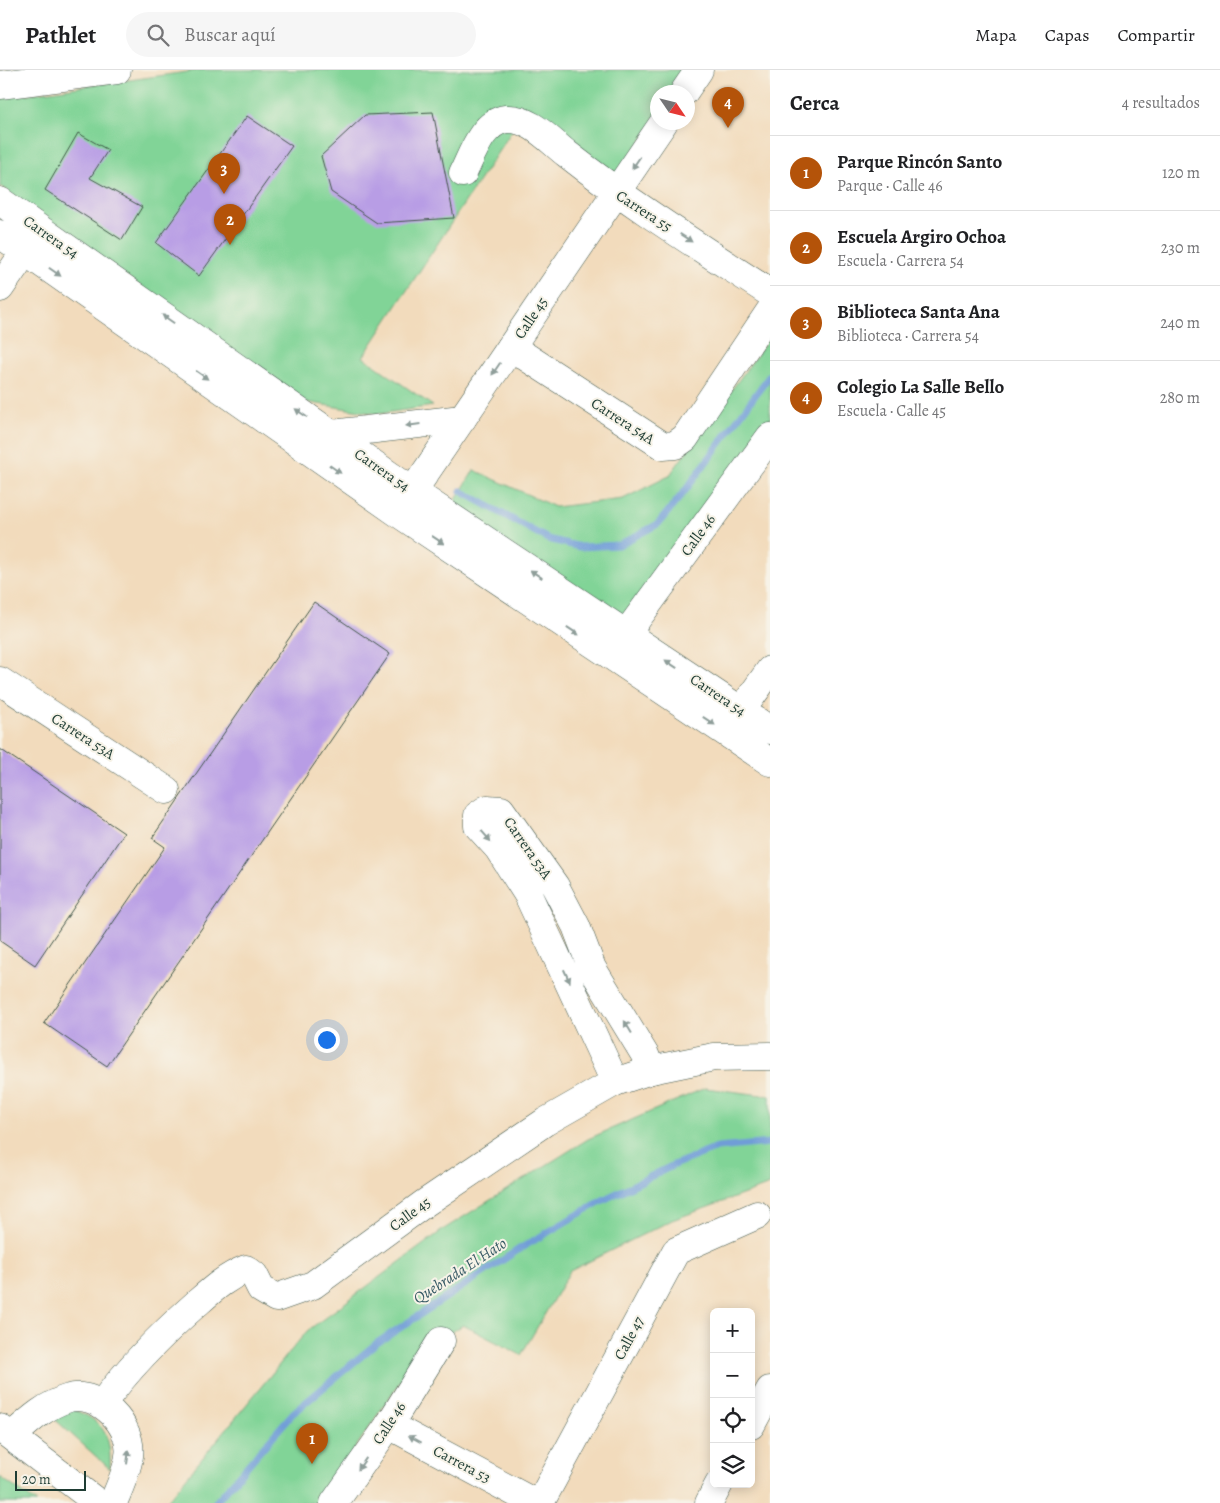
<!DOCTYPE html>
<html lang="es">
<meta charset="utf-8">
<style>
:root{--surface:#fff;--page:#f6f6f6;--text:#202124;--muted:#757577;--line:#e0e0e0;--accent:#b45309}
body{margin:0;font-family:Alegreya,serif;background:var(--page);color:var(--text)}
.controls{position:absolute;right:15px;bottom:15px;display:grid;overflow:hidden;border-radius:8px;box-shadow:0 2px 12px #0003}
.controls button{width:45px;height:45px;display:grid;place-items:center;padding:0;border:0;border-bottom:1px solid var(--line);background:var(--surface);color:var(--text);font:25px sans-serif}
.compass{position:absolute;left:650px;top:15px;width:45px;height:45px;border-radius:50%;background:var(--surface);box-shadow:0 2px 12px #0003;rotate:125deg}
.scale{position:absolute;left:15px;bottom:12px;width:71px;box-sizing:border-box;padding-left:5px;border:2px solid #1f3d34;border-top:0;font-size:14px;line-height:18px;white-space:nowrap;color:#1f3d34;-webkit-text-stroke:4px #f7f3e8;paint-order:stroke}
.you{position:absolute;left:326px;top:969px;width:18px;height:18px;margin:-12px;border:4px solid #fff;border-radius:50%;background:#1a73e8;box-shadow:0 0 0 8px #1a73e833}
.badge{display:grid;place-items:center;width:32px;height:32px;border-radius:50%;background:var(--accent);color:#fff;font-size:16px;font-weight:700}
.pin{position:absolute;translate:-50% -41px;filter:drop-shadow(0 1px 2px #0008)}
.pin::after{content:'';position:absolute;top:26px;width:18px;height:15px;background:inherit;clip-path:polygon(0 0,100% 0,50% 100%)}
.list{margin:0;padding:0;list-style:none}
h2{display:flex;justify-content:space-between;align-items:center;height:65px;margin:0;padding:0 20px;font-size:21px}
h2 small{font-size:16px;font-weight:400;color:var(--muted)}
.list li{display:grid;grid-template-columns:32px 1fr auto;gap:15px;align-items:center;box-sizing:border-box;height:75px;padding:0 20px;border-top:1px solid var(--line)}
.list b{display:block;font-size:19px;white-space:nowrap}
.list p{margin:0;font-size:16px;white-space:nowrap;color:var(--muted)}
.list em{font-size:16px;font-style:normal;color:var(--muted)}
.icon{flex:none;width:28px;height:28px;fill:none;stroke:currentColor;stroke-width:2;stroke-linecap:round;stroke-linejoin:round}
.map{position:relative;flex:none;width:770px;height:1433px;overflow:hidden}
header{display:flex;align-items:center;gap:30px;box-sizing:border-box;height:70px;padding:0 25px;background:var(--surface);border-bottom:1px solid var(--line)}
header strong{font-size:24px}
nav{display:flex;gap:28px;margin-inline-start:auto;font-size:18px}
.search{width:350px;height:45px;background:var(--page);display:flex;align-items:center;gap:12px;box-sizing:border-box;padding:0 18px;border-radius:28px;color:var(--muted);font-size:19px}
main{display:flex}
aside{flex:1;background:var(--surface)}
.map>svg:first-child{display:block}
.green{fill:#81d497;stroke:#508866}
.lines{fill:none;stroke-linecap:round;stroke-linejoin:round}
.stream{stroke:#6f9dd7;stroke-width:7}
.building{fill:#b89de5}
.minor-casing{stroke:#3f5548;stroke-width:29}
.major-casing{stroke:#3f5548;stroke-width:29}
.minor{stroke:#fff;stroke-width:28}
.major{stroke:#fff;stroke-width:28}
.oneway{fill:#8f9e9a}
.labels{text-anchor:middle;dominant-baseline:central;stroke-width:4;stroke-linejoin:round;paint-order:stroke}
.street-label{font-size:15px;fill:#1f3d34;stroke:#f7f3e8}
.water-label{font-size:16px;font-style:italic;fill:#375a65;stroke:#f7f3e8}
</style>
<header>
<strong>Pathlet</strong>
<div class="search"><svg class="icon" aria-label="search" viewBox="0 0 24 24"><circle cx="10" cy="10" r="6"/><path d="M15 15l6 6"/></svg>Buscar aquí</div>
<nav><a>Mapa</a><a>Capas</a><a>Compartir</a></nav>
</header>
<main>
<div class="map">
<svg width="770" height="1433" viewBox="0 0 770 1433">
<rect width="100%" height="100%" fill="#f7f3e8"/>
<filter id="ink" filterUnits="userSpaceOnUse"><feTurbulence type="fractalNoise" baseFrequency=".02" numOctaves="2"/><feDisplacementMap in="SourceGraphic" scale="10" xChannelSelector="R" yChannelSelector="G"/><feConvolveMatrix kernelMatrix="1 2 1 2 8 2 1 2 1" color-interpolation-filters="sRGB"/></filter>
<filter id="wash" filterUnits="userSpaceOnUse"><feTurbulence type="fractalNoise" baseFrequency=".0096" numOctaves="4" result="noise"/><feDisplacementMap in="SourceGraphic" scale="20" xChannelSelector="R" yChannelSelector="G"/><feGaussianBlur stdDeviation="1.12" result="paint"/><feColorMatrix in="noise" values="0 0 0 0 0 0 0 0 0 0 0 0 0 0 0 0 0 1.4 0 .05"/><feComposite in="paint" operator="in"/></filter>
<g filter="url(#wash)">
<rect width="100%" height="100%" fill="#f2dbbc"/>
<!-- green -->
<g class="green">
<path d="M201 0H691L675 22H658L657 48 616 107 527 38 363 287 433 336 378 344 300 331 0 116V28Z"/>
<path d="M770 267V349L621 552 452 436 474 400 555 437 623 429 669 406Z"/>
<path d="M705 1018 770 1026V1115L672 1150 570 1201 521 1285 463 1255 420 1282 318 1433H169L167 1431 307 1261 444 1159 588 1069Z"/>
<path d="M71 1339C105 1351 111 1365 110 1399L50 1345Z"/>
<path d="M0 1407 37 1433H0Z"/>
</g>
<g class="lines">
<!-- stream -->
<g class="stream">
<path d="M461 421 548 469 580 477 619 475 658 454 685 421 770 305"/>
<path d="M215 1433 293 1343 377 1273 521 1178 601 1131 676 1094 717 1078 770 1073"/>
</g>
</g>
<g id="blocks">
<!-- building -->
<g class="building">
<path d="M433 42 454 148 377 153 331 122 321 86 365 45Z"/>
<path d="M247 46 292 76 199 206 156 173Z"/>
<path d="M78 63 108 80 90 108 142 137 122 170 45 120Z"/>
<path d="M314 532 390 584 107 996 44 953 165 777 152 768Z"/>
<path d="M0 679 124 763 35 895 0 871Z"/>
</g>
</g>
</g>
<g filter="url(#ink)">
<use href="#blocks" fill-opacity="0" stroke="#3f5548" stroke-width="1"/>
<g class="lines">
<!-- minor casing -->
<g class="minor-casing">
<g id="minor">
<path d="M0 15 117 0"/>
<path d="M684 22 699 0"/>
<path d="M463 103C472 85 482 52 506 49 530 47 550 71 567 84 632 135 701 178 770 223"/>
<path d="M0 218 38 163"/>
<path d="M511 277 663 376 675 375 685 368 770 241"/>
<path d="M400 440 664 52"/>
<path d="M626 564 770 367"/>
<path d="M0 611 166 720"/>
<path d="M741 641 770 600"/>
<path d="M615 1012 528 825 498 778 478 756V745L487 739 501 740 555 816 576 856 592 898 645 985 651 1000"/>
<path d="M102 1334C129 1297 162 1264 196 1234 212 1220 226 1207 246 1199L254 1205 261 1219 276 1228 313 1215 425 1133 545 1052 615 1012 651 1000 714 987 770 986"/>
<path d="M389 1355 535 1433"/>
<path d="M751 1355 770 1320"/>
<path d="M12 1366C30 1350 46 1335 69 1328 99 1320 134 1357 129 1386 127 1402 119 1418 113 1433"/>
<path d="M334 1433 389 1355 441 1271"/>
<path d="M540 1433 676 1181 757 1145"/>
<path d="M709 1433 719 1414"/>
</g>
</g>
<!-- major casing -->
<g class="major-casing">
<g id="major">
<path d="M0 131 412 421 770 660"/>
<path d="M0 164 398 443 770 692"/>
<path d="M332 364 462 349"/>
<path d="M0 1358 98 1433"/>
</g>
</g>
<!-- minor -->
<use href="#minor" class="minor"/>
<!-- major -->
<use href="#major" class="major"/>
</g>
<!-- one-way arrows -->
<defs><path id="oneway-solid" d="M-6-.8H1V-3.2L6.5 0L1 3.2V.8H-6Z" transform="scale(1.25)"/></defs>
<g class="oneway">
<use href="#oneway-solid" transform="translate(636 93) rotate(124)"/>
<use href="#oneway-solid" transform="translate(686 168) rotate(33)"/>
<use href="#oneway-solid" transform="translate(55 202) rotate(35)"/>
<use href="#oneway-solid" transform="translate(168 249) rotate(-145)"/>
<use href="#oneway-solid" transform="translate(496 299) rotate(124)"/>
<use href="#oneway-solid" transform="translate(202 305) rotate(35)"/>
<use href="#oneway-solid" transform="translate(301 343) rotate(-145)"/>
<use href="#oneway-solid" transform="translate(413 355) rotate(173)"/>
<use href="#oneway-solid" transform="translate(335 399) rotate(35)"/>
<use href="#oneway-solid" transform="translate(438 470) rotate(34)"/>
<use href="#oneway-solid" transform="translate(536 504) rotate(-146)"/>
<use href="#oneway-solid" transform="translate(573 561) rotate(34)"/>
<use href="#oneway-solid" transform="translate(671 594) rotate(-146)"/>
<use href="#oneway-solid" transform="translate(709 651) rotate(34)"/>
<use href="#oneway-solid" transform="translate(486 766) rotate(49)"/>
<use href="#oneway-solid" transform="translate(567 906) rotate(65)"/>
<use href="#oneway-solid" transform="translate(628 957) rotate(-121)"/>
<use href="#oneway-solid" transform="translate(415 1369) rotate(-152)"/>
<use href="#oneway-solid" transform="translate(128 1387) rotate(-82)"/>
<use href="#oneway-solid" transform="translate(362 1394) rotate(125)"/>
</g>
</g>
<g class="labels">
<!-- street labels -->
<g class="street-label">
<text transform="translate(644 141) rotate(33)">Carrera 55</text>
<text transform="translate(51 167) rotate(35)">Carrera 54</text>
<text transform="translate(531 248) rotate(-56)">Calle 45</text>
<text transform="translate(623 351) rotate(33)">Carrera 54A</text>
<text transform="translate(382 400) rotate(35)">Carrera 54</text>
<text transform="translate(698 465) rotate(-54)">Calle 46</text>
<text transform="translate(718 625) rotate(34)">Carrera 54</text>
<text transform="translate(83 666) rotate(33)">Carrera 53A</text>
<text transform="translate(528 778) rotate(55)">Carrera 53A</text>
<text transform="translate(410 1144) rotate(-36)">Calle 45</text>
<text transform="translate(629 1268) rotate(-62)">Calle 47</text>
<text transform="translate(389 1353) rotate(-57)">Calle 46</text>
<text transform="translate(462 1394) rotate(28)">Carrera 53</text>
</g>
<!-- water labels -->
<g class="water-label">
<text transform="translate(460 1201) rotate(-33)">Quebrada El Hato</text>
</g>
</g>
</svg>
<div class="controls">
<button>+</button>
<button>−</button>
<button><svg class="icon" aria-label="locate" viewBox="0 0 24 24"><circle cx="12" cy="12" r="6"/><path d="M12 2v4M12 18v4M2 12h4M18 12h4"/></svg></button>
<button><svg class="icon" aria-label="layers" viewBox="0 0 24 24"><path d="M12 4l9 5-9 5-9-5zM3 14l9 5 9-5"/></svg></button>
</div>
<svg class="compass" viewBox="-18 -18 36 36"><path d="M0-13l5 13h-10z" fill="#e53935"/><path d="M0 13l5-13h-10z" fill="#757577"/></svg>
<div class="scale">20 m</div>
<div class="you"></div>
<div class="pin badge" style="left:312px;top:1394px">1</div>
<div class="pin badge" style="left:230px;top:175px">2</div>
<div class="pin badge" style="left:224px;top:124px">3</div>
<div class="pin badge" style="left:728px;top:58px">4</div>
</div>
<aside>
<h2>Cerca<small>4 resultados</small></h2>
<ul class="list">
<li><span class="badge">1</span><div><b>Parque Rincón Santo</b><p>Parque · Calle 46</p></div><em>120 m</em></li>
<li><span class="badge">2</span><div><b>Escuela Argiro Ochoa</b><p>Escuela · Carrera 54</p></div><em>230 m</em></li>
<li><span class="badge">3</span><div><b>Biblioteca Santa Ana</b><p>Biblioteca · Carrera 54</p></div><em>240 m</em></li>
<li><span class="badge">4</span><div><b>Colegio La Salle Bello</b><p>Escuela · Calle 45</p></div><em>280 m</em></li>
</ul>
</aside>
</main>
